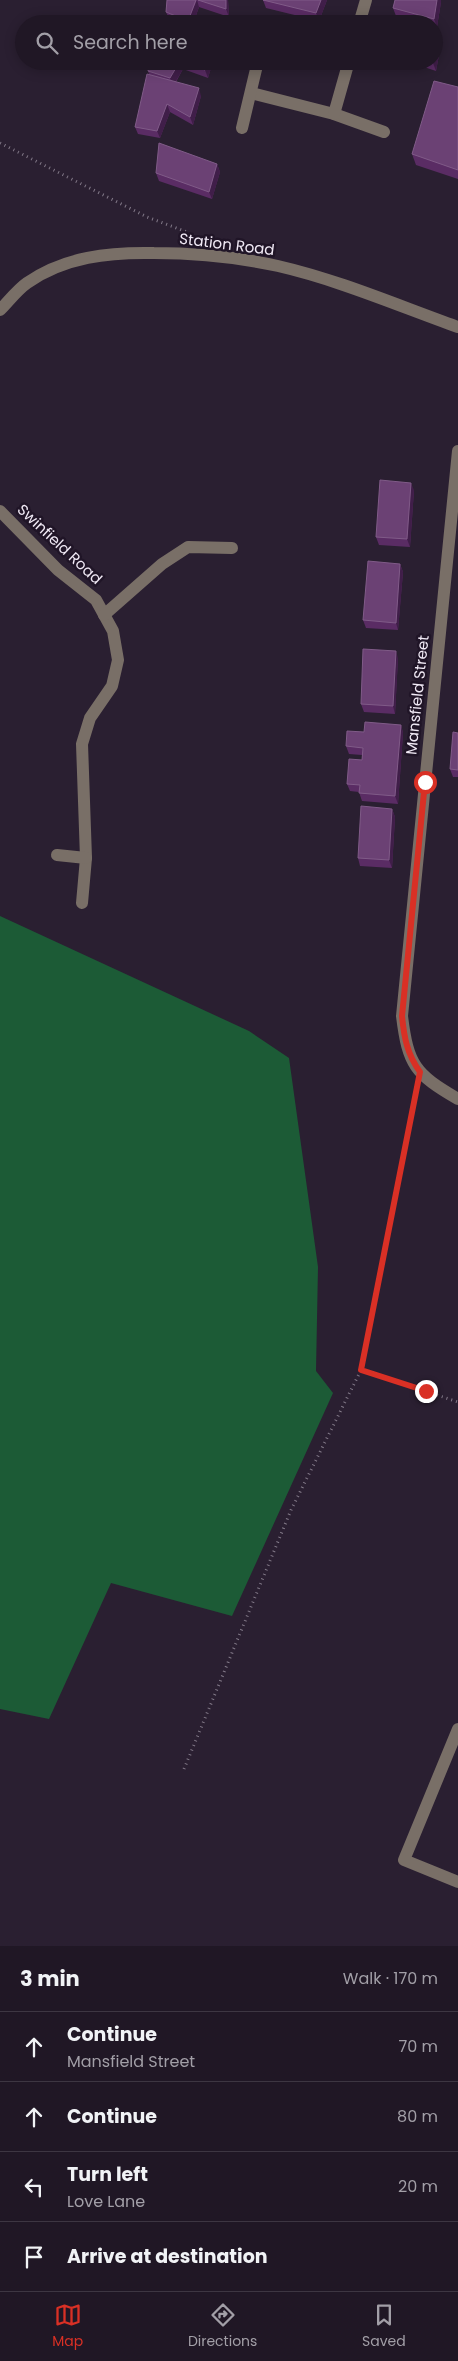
<!DOCTYPE html>
<meta charset="utf-8">
<style>
:root{--surface:#201725;--page:#2d2432;--text:#f1f3f6;--muted:#a29fa7;--line:#3d3642;--accent:#d93025}
body{margin:0;font-family:Poppins,sans-serif;background:var(--page);color:var(--text)}
.stop{position:absolute;width:15px;height:15px;margin:-11px;border:4px solid #d93025;border-radius:50%;background:#fff}
.stop.end{background:#d93025;border-color:#fff;box-shadow:0 1px 5px #0008}
.list{margin:0;padding:0;list-style:none}
h2{display:flex;justify-content:space-between;align-items:center;height:65px;margin:0;padding:0 20px;font-size:21px}
h2 small{font-size:16px;font-weight:400;color:var(--muted)}
.list li{display:grid;grid-template-columns:32px 1fr auto;gap:15px;align-items:center;box-sizing:border-box;height:70px;padding:0 20px;border-top:1px solid var(--line)}
.list b{display:block;font-size:19px;white-space:nowrap}
.list p{margin:0;font-size:16px;white-space:nowrap;color:var(--muted)}
.list em{font-size:16px;font-style:normal;color:var(--muted)}
.icon{flex:none;width:28px;height:28px;fill:none;stroke:currentColor;stroke-width:2;stroke-linecap:round;stroke-linejoin:round}
.map{position:relative;flex:none;width:458px;height:1946px;overflow:hidden}
.search{position:absolute;background:var(--surface);box-shadow:0 2px 12px #0003;left:15px;right:15px;top:15px;height:55px;display:flex;align-items:center;gap:12px;box-sizing:border-box;padding:0 18px;border-radius:28px;color:var(--muted);font-size:19px}
.sheet{height:345px;background:var(--surface)}
nav{display:flex;justify-content:space-around;align-items:center;box-sizing:border-box;height:70px;border-top:1px solid var(--line);background:var(--surface);font-size:14px;color:var(--muted)}
nav a{display:grid;justify-items:center;gap:2px}
nav .on{color:var(--accent)}
.map>svg:first-child{display:block}
.green{fill:#1c5b36}
.lines{fill:none;stroke-linecap:round;stroke-linejoin:round}
.path{stroke:#837a89;stroke-width:3;stroke-dasharray:1 4;stroke-linecap:butt}
.minor{stroke:#796f67;stroke-width:12}
.wall{fill:#5a2c64}
.shaded-wall{fill:#401e49}
.building{fill:#6b4174;stroke:#805b88}
.route{stroke:#d93025;stroke-width:6}
.labels{text-anchor:middle;dominant-baseline:central;stroke-width:5;stroke-linejoin:round;paint-order:stroke}
.street-label{font-size:15px;fill:#f1eaf6;stroke:#201527}
</style>
<div class="map">
<svg width="458" height="1946" viewBox="0 0 458 1946">
<rect width="100%" height="100%" fill="#2a1f31"/>
<!-- green -->
<path class="green" d="M0 916 249 1031 289 1058 318 1267 316 1371 333 1393 232 1616 111 1583 49 1719 0 1709Z"/>
<g class="lines">
<!-- path -->
<g class="path">
<path d="M0 143 147 217 187 232"/>
<path d="M361 1370 458 1402"/>
<path d="M184 1769 291 1510 361 1370 415 1095"/>
</g>
<!-- minor -->
<g class="minor">
<path d="M359 24 366 0"/>
<path d="M251 93 334 114 384 132"/>
<path d="M334 114 349 61"/>
<path d="M242 128 258 61"/>
<path d="M0 310C8 302 17 290 27 283 64 257 109 252 154 253 196 253 237 257 278 266 339 280 399 306 458 327"/>
<path d="M458 451 402 1016C408 1065 415 1074 458 1099"/>
<path d="M0 511 58 570 96 600 113 631 118 660 112 686 90 718 82 744 86 858 82 903"/>
<path d="M104 615 162 564 188 547 232 548"/>
<path d="M57 855 86 858"/>
<path d="M458 1729 404 1860 458 1882"/>
</g>
</g>
<!-- wall -->
<g class="wall">
<path d="M167 0H228L229 17 199 7 193 24H179L169 19 166 12Z"/>
<path d="M263 0H327L319 21 266 8Z"/>
<path d="M395 0H441V2L437 27 434 26V24H426L396 16 393 8Z"/>
<path d="M441 44 436 71 406 61H434Z"/>
<path d="M150 61H213L208 78 183 69 176 82 201 96 193 125 170 112 160 138 138 134 135 127 149 74 148 71Z"/>
<path d="M458 87V179L416 165 412 154Z"/>
<path d="M217 164 220 172 212 199 159 181 156 173Z"/>
<path d="M414 490 410 547 379 545 376 537Z"/>
<path d="M400 564 403 572 398 630 366 628 363 620Z"/>
<path d="M398 658 395 714 364 712 361 704Z"/>
<path d="M401 725 403 733 398 804 362 801 359 792 350 791 347 784 362 760V755L349 754 346 746 364 732Z"/>
<path d="M458 733V777H453L450 769Z"/>
<path d="M392 809 395 817 392 868 360 866 358 858Z"/>
</g>
<!-- shaded-wall -->
<g class="shaded-wall">
<path d="M197 0 199 7 193 24H189L188 21Z"/>
<path d="M226 0H228L229 17 226 9Z"/>
<path d="M321 0H327L319 21 316 13Z"/>
<path d="M437 0H441V2L437 27 434 19Z"/>
<path d="M439 36 441 44 436 71 433 63Z"/>
<path d="M180 61 183 69 173 86 170 78Z"/>
<path d="M207 61H213L208 78 205 70Z"/>
<path d="M199 88 201 96 193 125 190 117Z"/>
<path d="M167 104 170 112 160 138 157 131Z"/>
<path d="M217 164 220 172 212 199 209 192Z"/>
<path d="M411 483 414 490 410 547 407 539Z"/>
<path d="M400 564 403 572 398 630 396 623Z"/>
<path d="M396 651 398 658 395 714 393 706Z"/>
<path d="M401 725 403 733 398 804 395 796Z"/>
<path d="M392 809 395 817 392 868 389 860Z"/>
</g>
<!-- building -->
<g class="building">
<path d="M167 0H196L188 21 166 12Z"/>
<path d="M198 0H226V9Z"/>
<path d="M263 0H321L316 13Z"/>
<path d="M395 0H437L434 19 393 8Z"/>
<path d="M434 35 439 36 434 59Z"/>
<path d="M150 61H180L170 78 148 71Z"/>
<path d="M181 61H207L205 70Z"/>
<path d="M147 74 199 88 190 117 167 104 157 131 135 127Z"/>
<path d="M434 81 458 87V170L412 154Z"/>
<path d="M159 143 217 164 209 192 156 173Z"/>
<path d="M380 480 411 483 407 539 376 537Z"/>
<path d="M368 561 400 564 396 623 363 620Z"/>
<path d="M363 649 396 651 393 706 361 704Z"/>
<path d="M365 722 401 725 395 796 359 793 360 785 347 784 349 759 362 760 363 748 346 746 347 731 364 732Z"/>
<path d="M453 732 458 733V770L450 769Z"/>
<path d="M361 806 392 809 389 860 358 858Z"/>
</g>
<g class="lines">
<!-- route -->
<path class="route" d="M425 782 402 1016C404 1037 407 1054 420 1072L361 1370 426 1391"/>
</g>
<g class="labels">
<!-- street labels -->
<g class="street-label">
<text transform="translate(227 244) rotate(7)">Station Road</text>
<text transform="translate(60 544) rotate(43)">Swinfield Road</text>
<text transform="translate(417 695) rotate(-84)">Mansfield Street</text>
</g>
</g>
</svg>
<div class="stop" style="left:425px;top:782px"></div>
<div class="stop end" style="left:426px;top:1391px"></div>
<div class="search"><svg class="icon" aria-label="search" viewBox="0 0 24 24"><circle cx="10" cy="10" r="6"/><path d="M15 15l6 6"/></svg>Search here</div>
</div>
<section class="sheet">
<h2>3 min<small>Walk · 170 m</small></h2>
<ul class="list">
<li><svg class="icon" aria-label="ahead" viewBox="0 0 24 24"><path d="M12 20V5M6 11l6-6 6 6"/></svg><div><b>Continue</b><p>Mansfield Street</p></div><em>70 m</em></li>
<li><svg class="icon" aria-label="ahead" viewBox="0 0 24 24"><path d="M12 20V5M6 11l6-6 6 6"/></svg><div><b>Continue</b></div><em>80 m</em></li>
<li><svg class="icon" aria-label="left" viewBox="0 0 24 24"><path d="M17 20v-9H6M10 6l-5 5 5 5"/></svg><div><b>Turn left</b><p>Love Lane</p></div><em>20 m</em></li>
<li><svg class="icon" aria-label="arrive" viewBox="0 0 24 24"><path d="M6 21V4h12l-3 4 3 4H6"/></svg><div><b>Arrive at destination</b></div></li>
</ul>
</section>
<nav>
<a class="on"><svg class="icon" aria-label="map" viewBox="0 0 24 24"><path d="M3 6l6-2 6 2 6-2v14l-6 2-6-2-6 2zM9 4v14M15 6v14"/></svg>Map</a>
<a><svg class="icon" aria-label="directions" viewBox="0 0 24 24"><path d="M12 3l9 9-9 9-9-9zM9 14v-3h6M13 9l2 2-2 2"/></svg>Directions</a>
<a><svg class="icon" aria-label="saved" viewBox="0 0 24 24"><path d="M7 4h10v16l-5-4-5 4z"/></svg>Saved</a>
</nav>
